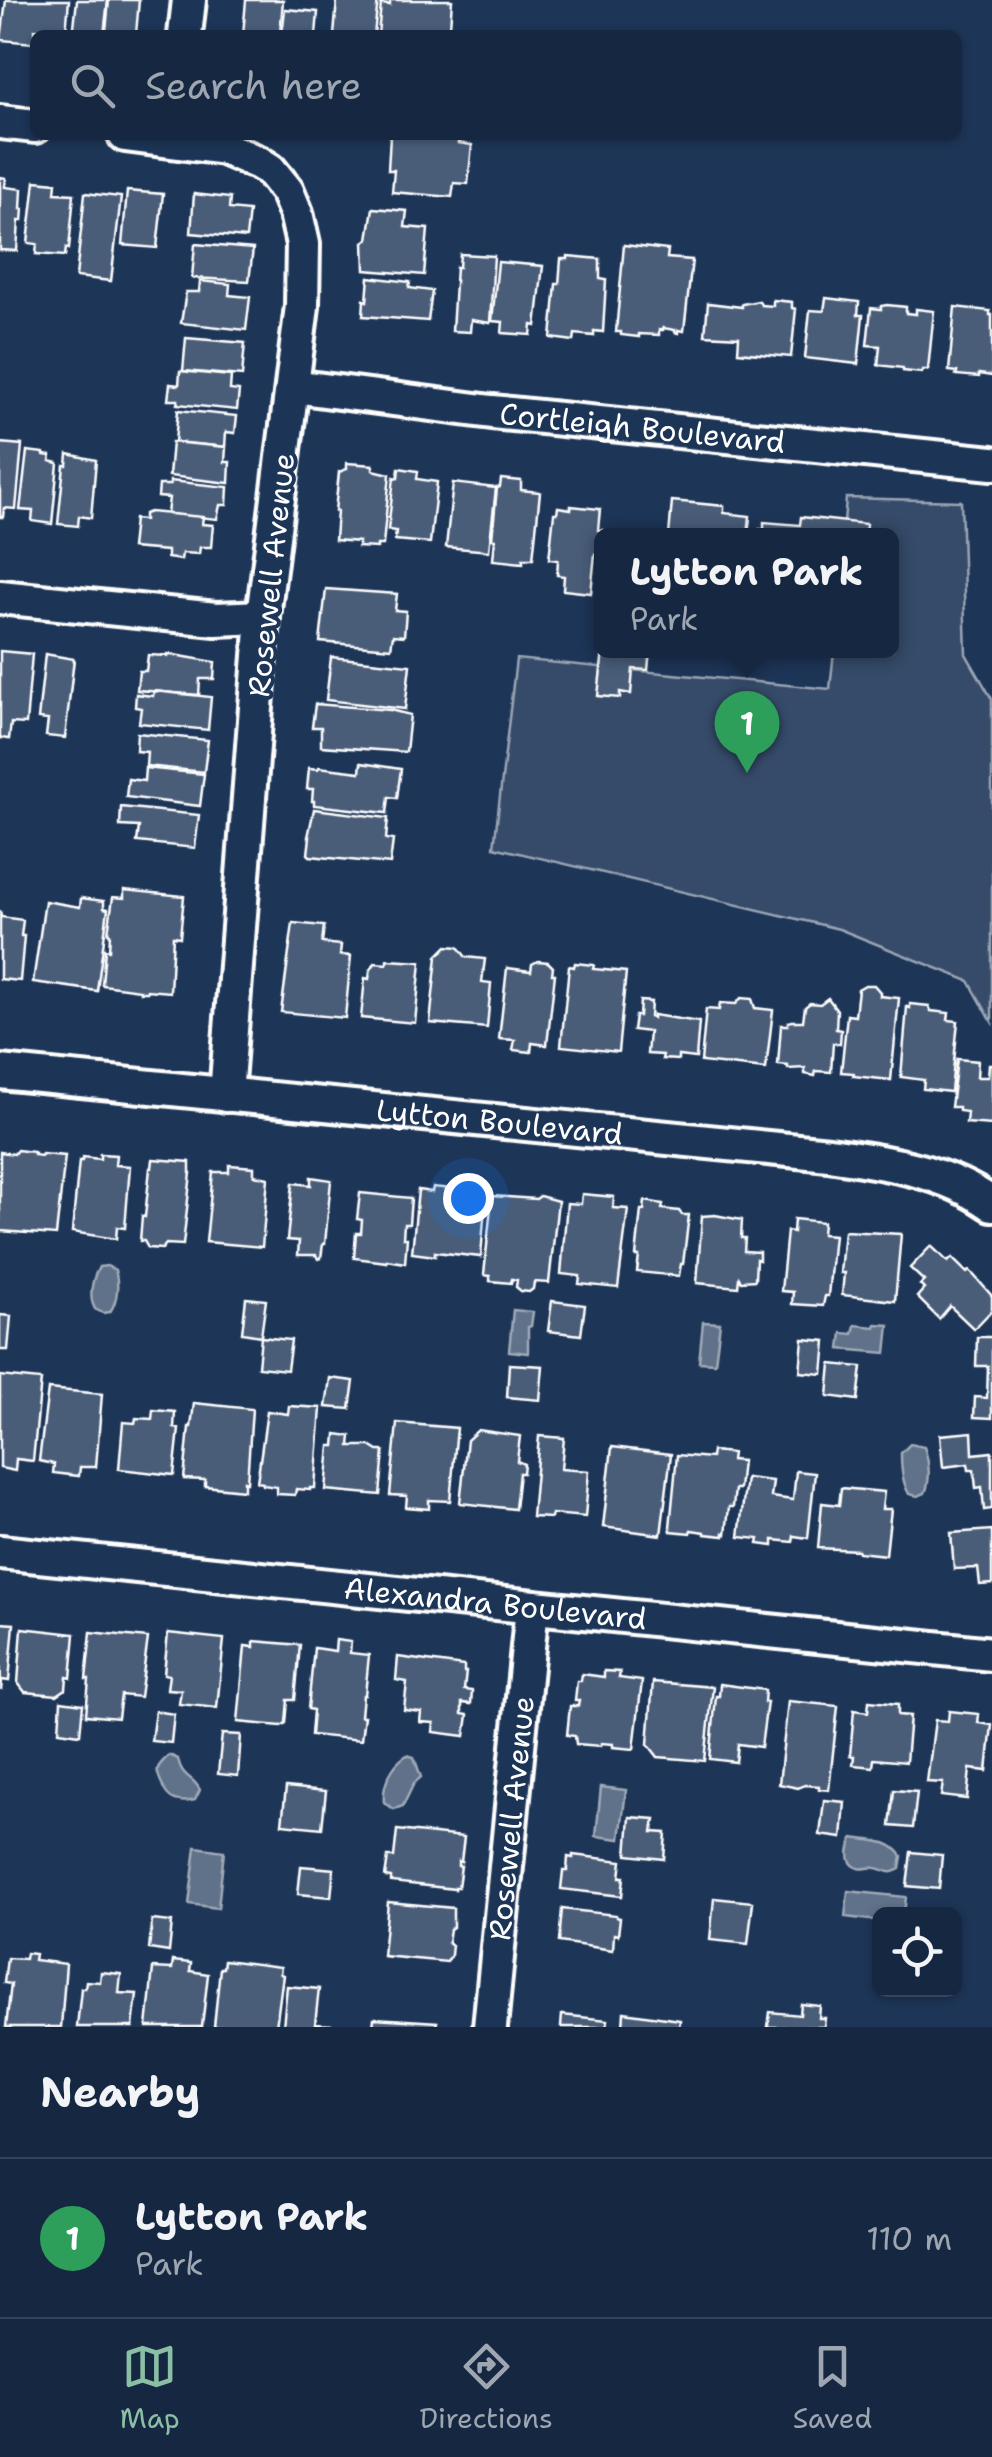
<!DOCTYPE html>
<style>
:root{--surface:#162841;--page:#23344c;--text:#f1f3f6;--muted:#9ea6b1;--line:#35445a;--accent:#8abfa5}
body{margin:0;font-family:"Shantell Sans",sans-serif;background:var(--page);color:var(--text)}
.controls{position:absolute;right:30px;bottom:30px;display:grid;overflow:hidden;border-radius:15px;box-shadow:0 2px 8px #0004}
.controls button{width:90px;height:90px;display:grid;place-items:center;padding:0;border:0;border-bottom:2px solid var(--line);background:var(--surface);color:var(--text);font:50px sans-serif}
.you{position:absolute;left:468px;top:1198px;width:35px;height:35px;margin:-25px;border:8px solid #fff;border-radius:50%;background:#1a73e8;box-shadow:0 0 0 15px #1a73e833}
.badge{display:grid;place-items:center;width:65px;height:65px;border-radius:50%;background:var(--accent);color:#fff;font-size:32px;font-weight:700}
.pin{position:absolute;translate:-50% -82px;filter:drop-shadow(0 2px 5px #0008)}
.pin::after{content:'';position:absolute;top:52px;width:35px;height:30px;background:inherit;clip-path:polygon(0 0,100% 0,50% 100%)}
.popup{position:absolute;left:594px;top:528px;width:305px;height:130px;box-sizing:border-box;display:grid;place-content:center;border-radius:15px;background:var(--surface);filter:drop-shadow(0 2px 8px #0005);font-size:32px;white-space:nowrap;color:var(--muted)}
.popup b{font-size:38px;color:var(--text)}
.popup::after{content:'';position:absolute;left:50%;top:100%;margin-left:-20px;border:20px solid transparent;border-top-color:var(--surface)}
.list{margin:0;padding:0;list-style:none}
h2{display:flex;justify-content:space-between;align-items:center;height:130px;margin:0;padding:0 40px;font-size:42px}
h2 small{font-size:32px;font-weight:400;color:var(--muted)}
.list li{display:grid;grid-template-columns:65px 1fr auto;gap:30px;align-items:center;box-sizing:border-box;height:160px;padding:0 40px;border-top:2px solid var(--line)}
.list b{display:block;font-size:38px;white-space:nowrap}
.list p{margin:0;font-size:32px;white-space:nowrap;color:var(--muted)}
.list em{font-size:32px;font-style:normal;color:var(--muted)}
.icon{flex:none;width:55px;height:55px;fill:none;stroke:currentColor;stroke-width:2;stroke-linecap:round;stroke-linejoin:round}
.map{position:relative;flex:none;width:992px;height:2027px;overflow:hidden}
.search{position:absolute;background:var(--surface);box-shadow:0 2px 8px #0004;left:30px;right:30px;top:30px;height:110px;display:flex;align-items:center;gap:25px;box-sizing:border-box;padding:0 35px;border-radius:15px;color:var(--muted);font-size:38px}
.sheet{height:290px;background:var(--surface)}
nav{display:flex;justify-content:space-around;align-items:center;box-sizing:border-box;height:140px;border-top:2px solid var(--line);background:var(--surface);font-size:28px;color:var(--muted)}
nav a{display:grid;justify-items:center;gap:5px}
nav .on{color:var(--accent)}
.map>svg:first-child{display:block}
.green{fill:#364b69;stroke:#9aa5b4;stroke-width:2.5}
.water{fill:#617289;stroke:#a0aab8;stroke-width:2.5}
.building{fill:#4a5d79;stroke:#fff;stroke-width:2.5}
.lines{fill:none;stroke-linecap:round;stroke-linejoin:round}
.street-casing{stroke:#fff;stroke-width:40}
.street{stroke:#1d3557;stroke-width:32}
.labels{text-anchor:middle;dominant-baseline:central;stroke-width:8;stroke-linejoin:round;paint-order:stroke}
.street-label{font-size:30px;fill:#fff;stroke:#1d3557}
</style>
<div class="map">
<svg width="992" height="2027" viewBox="0 0 992 2027">
<rect width="100%" height="100%" fill="#1d3557"/>
<filter id="ink" filterUnits="userSpaceOnUse"><feTurbulence type="fractalNoise" baseFrequency=".01" numOctaves="2"/><feDisplacementMap in="SourceGraphic" scale="20" xChannelSelector="R" yChannelSelector="G"/><feConvolveMatrix kernelMatrix="1 2 1 2 8 2 1 2 1" color-interpolation-filters="sRGB"/></filter>
<g filter="url(#ink)">
<!-- green -->
<path class="green" d="M846 498 961 501 966 654 992 699V1022L969 981 839 929 494 847 516 659 830 689 834 651 892 650V536L843 535Z"/>
<!-- water -->
<g class="water">
<path d="M107 1266 115 1270C119 1283 118 1300 110 1312L103 1313 95 1309C88 1297 92 1279 99 1267Z"/>
<path d="M513 1310 533 1312 531 1326 528 1327V1353L509 1351Z"/>
<path d="M703 1322 720 1323 715 1363 699 1362Z"/>
<path d="M876 1324 889 1325 886 1353 840 1349 842 1333 853 1334 855 1325 875 1327Z"/>
<path d="M910 1444 924 1447C929 1460 931 1480 925 1493L918 1496 909 1494C902 1481 901 1468 901 1453Z"/>
<path d="M169 1755 178 1759C183 1780 192 1774 200 1790L195 1800C179 1804 167 1801 162 1784 160 1779 156 1774 158 1768 159 1765 167 1757 169 1755Z"/>
<path d="M407 1755 414 1757 421 1777 414 1783 403 1806 394 1809 384 1802C382 1785 392 1764 407 1755Z"/>
<path d="M601 1787 626 1790 620 1839 596 1836Z"/>
<path d="M853 1838C871 1841 891 1839 902 1856L900 1869C887 1876 888 1870 876 1868 868 1866 866 1870 858 1868 844 1862 850 1847 853 1838Z"/>
<path d="M196 1847 224 1851 218 1908 189 1904Z"/>
<path d="M848 1891 906 1897 904 1914H880L879 1921 845 1917Z"/>
</g>
<!-- building -->
<g class="building">
<path d="M6 0H69L66 32 35 29 33 43 1 40Z"/>
<path d="M77 0H108L104 35H73Z"/>
<path d="M109 0H139L136 34 109 35V32L106 31Z"/>
<path d="M246 0H283L280 35H243Z"/>
<path d="M337 0H378L374 35H334Z"/>
<path d="M390 0H452L450 27 458 28 457 35H378L381 4 390 5Z"/>
<path d="M285 9 318 12 316 35H282Z"/>
<path d="M390 135H458V143L472 145 468 184 454 183 452 197 392 192 394 170H388Z"/>
<path d="M0 177 6 178 5 187 22 189 21 209H23L22 221H19L17 251 0 250Z"/>
<path d="M35 181 56 183 55 193 74 194 69 249 66 248 65 256 36 254 37 244 28 243Z"/>
<path d="M127 191 163 194 157 248 122 245Z"/>
<path d="M85 193 121 197 111 281 76 277Z"/>
<path d="M194 194 230 198 229 209 249 211 246 238 191 233Z"/>
<path d="M373 208 407 211 405 227 428 229 424 275 365 270 364 242 368 239Z"/>
<path d="M195 244 253 249 249 281 192 278Z"/>
<path d="M624 245 668 250 667 258 692 260 684 331 678 330V333L675 332V330L663 328V330H659V335L639 334V337L621 335V332H616Z"/>
<path d="M460 254 494 256 490 323 471 320 470 332 452 331 456 267H459Z"/>
<path d="M568 256 600 259V279L606 280 603 332 594 331V336L575 334 574 341 551 338 556 284H559L561 259H568Z"/>
<path d="M498 262 543 266 536 326 532 325 531 335 502 333 503 322 492 321Z"/>
<path d="M369 277 410 282 409 288 432 291 428 321 363 316 364 300 367 301Z"/>
<path d="M200 281 230 284 229 295 250 297 246 330 181 323 186 292H199Z"/>
<path d="M826 298 859 302 858 315H863L858 364 805 358 810 310 824 311Z"/>
<path d="M773 300 792 302V308L796 309 791 357 738 352 739 337 705 335 708 303 742 307V304L759 301 761 305 773 306Z"/>
<path d="M887 305 906 307V313L916 314V309L934 311 928 370H923L922 373 903 371V368L878 365 880 346 867 345 871 308 881 309V306Z"/>
<path d="M955 307 990 311V315H992V376L979 374V377L956 375 957 372 949 371Z"/>
<path d="M186 338 245 343 242 376 183 371Z"/>
<path d="M180 371 231 376 230 390 239 391 237 410 177 404 178 400H168L170 384 179 385Z"/>
<path d="M178 410 237 416 235 433 226 432 225 447 175 442Z"/>
<path d="M172 442 226 447 225 462H230L229 483 169 476Z"/>
<path d="M0 443 22 445 16 509 4 508 3 517H0Z"/>
<path d="M27 451 44 453V455L51 456 50 461 58 463 52 524 32 521 33 511 20 510Z"/>
<path d="M68 454 96 460 91 518 79 516 78 526 58 524 64 465H67Z"/>
<path d="M347 463 373 465V470L390 474 383 545H377V548L358 547 359 542 335 540 337 511H335L339 472 347 469Z"/>
<path d="M399 468 418 471 417 479 437 482 430 543 395 540 396 531 388 530 394 477 398 478Z"/>
<path d="M501 479 521 481V490L540 492 533 559H523V563L493 560 495 539H492L497 488 500 487Z"/>
<path d="M170 481 228 487 227 505H220L217 519 167 514 169 498 158 497 159 485H170Z"/>
<path d="M453 483 496 488 489 551 446 547Z"/>
<path d="M672 501 724 506V513L750 516 748 536H669Z"/>
<path d="M571 506 600 509 598 530H603L600 555 595 554 591 593 563 590 564 576 557 575 558 560 549 559 554 513H557L558 507 571 509Z"/>
<path d="M150 512 203 517 202 524 213 525 211 547H200L199 554 182 553 181 560 167 558V551L131 548 134 519 144 520V514Z"/>
<path d="M801 517 866 524 865 536H760V529L764 530V522L800 525Z"/>
<path d="M326 589 397 594 395 610 406 611 404 636 393 635 391 648 320 642Z"/>
<path d="M603 650H650L648 670 633 669 631 694 620 692V698L598 696Z"/>
<path d="M0 651 32 654 26 724 11 723 9 739 0 738Z"/>
<path d="M45 654 74 659 65 738 46 736 48 720 38 719Z"/>
<path d="M168 654 215 662 214 679H200L199 695 137 690 139 671H146L148 655 168 656Z"/>
<path d="M331 657 410 665 405 709 326 700Z"/>
<path d="M154 691 211 697 208 730 139 723 141 708 135 707 136 694 153 696Z"/>
<path d="M315 704 390 710 410 715 406 752 321 746V727H312Z"/>
<path d="M137 733 208 740 204 772 146 766 147 752 136 751Z"/>
<path d="M361 763 401 769 397 798 389 797 387 813 314 805V801H312L313 789H307L309 768 318 769 319 767 360 772Z"/>
<path d="M145 768 204 774 200 806 126 797 128 779 144 781Z"/>
<path d="M121 807 199 815 195 848 137 842 139 827 120 826Z"/>
<path d="M314 809 388 818 386 839 393 840 390 864 310 856 308 854 310 837H308Z"/>
<path d="M124 890 184 896 180 937 173 936 170 992 147 990V992H140V990L102 985 105 949 109 950 110 934 108 933 113 897 124 898Z"/>
<path d="M81 898 104 901V908L108 909 97 991 33 982 45 901 80 907Z"/>
<path d="M0 911 1 917 23 920 21 936H24L20 981 0 979Z"/>
<path d="M293 923 324 926 322 943 341 945 340 955 351 956 345 1018 281 1012Z"/>
<path d="M447 946 458 947 466 957 485 959 482 982 491 983 487 1028 430 1023 437 956Z"/>
<path d="M387 960 421 962 415 1023 361 1018 365 978 369 979 370 971 375 963 387 964Z"/>
<path d="M538 961 548 962 553 967 552 974H555L547 1045 532 1043 531 1052 513 1050 515 1040 499 1039 507 968 531 971 532 964Z"/>
<path d="M575 963 594 965 593 969 626 972 618 1052 561 1046 569 966 574 967Z"/>
<path d="M865 985H874L880 992V996L899 998 891 1080 853 1076 854 1073 841 1072 847 1015 855 1016 858 989Z"/>
<path d="M741 998 752 999 755 1008 773 1010 766 1069 701 1062 706 1009 719 1010 720 1003 736 1004Z"/>
<path d="M828 998 837 1010 836 1029 841 1030 840 1044 833 1043 831 1072 816 1071 815 1076 805 1074V1068L788 1069V1066L778 1065 781 1025H788V1022L792 1021H803L805 1007 810 1003 820 1004Z"/>
<path d="M640 1001 651 1002 650 1017 653 1018V1015L699 1022 696 1058 678 1056V1060L662 1059 663 1055 647 1054 649 1032 633 1030 635 1016H639Z"/>
<path d="M910 1004 929 1006 931 1011 949 1013 948 1020 958 1021 951 1092 923 1089 924 1080 901 1077 907 1007 910 1008Z"/>
<path d="M957 1059 978 1061 977 1077H988L989 1064H992V1125L966 1123 967 1112 959 1111V1107H951Z"/>
<path d="M17 1150 34 1152V1155L41 1156 42 1154 65 1156 56 1235 0 1231V1152L14 1154Z"/>
<path d="M100 1154 116 1155 115 1165 130 1166 125 1228 117 1227 116 1239 72 1232 79 1161H82L83 1157 100 1159Z"/>
<path d="M153 1159 190 1162V1173H191L183 1245 166 1244 162 1249 148 1248 144 1241H140L142 1216 145 1217 150 1168H152Z"/>
<path d="M229 1165 254 1167V1175L268 1178 262 1247 206 1242 213 1172H229Z"/>
<path d="M311 1177 331 1180 325 1244H323L321 1258 318 1259 316 1255H298L299 1241 287 1240 293 1183 311 1185Z"/>
<path d="M453 1185 466 1186V1190L486 1192 481 1257 435 1252V1256L412 1253 418 1190 432 1192 433 1187 452 1189Z"/>
<path d="M360 1193 411 1198 409 1224H404L403 1238H407L405 1263 387 1260V1262L354 1258 356 1233H361L362 1220 357 1219Z"/>
<path d="M582 1194 614 1197 613 1208 628 1209 618 1288 579 1284 580 1276 561 1274 567 1203 581 1204Z"/>
<path d="M492 1196 536 1199 540 1196 558 1201 549 1283 534 1282 533 1289 529 1292 521 1291 516 1287 517 1280 512 1279 511 1283 490 1281V1276L484 1275Z"/>
<path d="M645 1201 663 1204 662 1209 679 1211 682 1215H689L683 1264H681L679 1276 637 1272 639 1256H636L641 1210H644Z"/>
<path d="M715 1215 742 1220 741 1238H745L744 1251 759 1252V1260L756 1259 755 1280 741 1281 739 1278 738 1287 697 1283 702 1216Z"/>
<path d="M794 1219 823 1222 822 1234 834 1235 828 1296H825L823 1306 792 1304 793 1292 781 1291 787 1231 793 1232Z"/>
<path d="M844 1231 901 1234 895 1301 842 1295 844 1273H840Z"/>
<path d="M931 1246 948 1262 952 1258 967 1273 970 1271 992 1296V1310L974 1329 950 1306 939 1319 917 1297 924 1289 920 1285 924 1281 910 1268Z"/>
<path d="M246 1298 266 1300 261 1336 242 1333Z"/>
<path d="M552 1301 585 1305 581 1335 548 1331Z"/>
<path d="M0 1315 11 1316 8 1350H0Z"/>
<path d="M261 1337 291 1340 287 1370 258 1367Z"/>
<path d="M977 1337H992V1418L974 1417 975 1397 987 1398 988 1366H976Z"/>
<path d="M803 1339 826 1341 823 1374 800 1372Z"/>
<path d="M509 1364 543 1366 540 1400 507 1397Z"/>
<path d="M831 1364 862 1367 858 1400 828 1396Z"/>
<path d="M0 1376 41 1380 33 1461 16 1459 15 1471 0 1468Z"/>
<path d="M330 1378 354 1381 350 1409 326 1407Z"/>
<path d="M48 1389 102 1394 96 1467H80L79 1476 53 1473 54 1464 39 1461Z"/>
<path d="M194 1403 252 1409 247 1482 244 1481V1490L205 1486V1480L184 1479 189 1427H191Z"/>
<path d="M289 1406 321 1408 315 1488H310V1490L296 1489 295 1495 277 1494V1487L263 1485V1483L257 1482 267 1411 288 1414Z"/>
<path d="M153 1410 175 1412 174 1428 179 1429 174 1475 119 1469 123 1422 135 1423 136 1418 152 1419Z"/>
<path d="M397 1423 457 1428 450 1501 429 1500V1509L406 1507 407 1496 390 1495Z"/>
<path d="M478 1430 520 1436 517 1461 524 1464 523 1473H519L515 1509 460 1503 467 1440Z"/>
<path d="M972 1432 973 1454 992 1452V1509L984 1510 982 1487 976 1488 974 1470H969L968 1464 943 1467 940 1435Z"/>
<path d="M336 1434 351 1436 350 1446H370L378 1451H384L380 1495 326 1490 330 1446H335Z"/>
<path d="M539 1436 564 1438 561 1469 589 1471 585 1517 552 1514 551 1518 532 1517Z"/>
<path d="M612 1447 671 1454 661 1535 603 1527Z"/>
<path d="M712 1451 732 1453 731 1460 742 1461 739 1489H735L733 1507H729L726 1534 724 1533V1536L705 1534V1532L691 1530 690 1533 671 1531 670 1527 677 1455 711 1458Z"/>
<path d="M796 1471 815 1473 808 1538 794 1536 793 1542 773 1540V1546L758 1544 759 1539 739 1537 746 1478 773 1481 771 1497 793 1500Z"/>
<path d="M841 1488 884 1492 882 1509H891L886 1555 858 1552V1550L818 1548 822 1503 839 1505Z"/>
<path d="M992 1530V1584L980 1585 978 1568 954 1569 951 1533Z"/>
<path d="M0 1623 14 1624 9 1681 2 1680 1 1691Z"/>
<path d="M22 1628 75 1634 71 1678 67 1677 66 1689 57 1695 25 1692 18 1683Z"/>
<path d="M91 1632 148 1638 140 1697 121 1695 118 1718 86 1715 89 1679H86Z"/>
<path d="M168 1633 224 1639 217 1708 179 1704 181 1690 167 1689 169 1675 164 1674Z"/>
<path d="M336 1640 351 1642 350 1653 369 1655 365 1695H363L361 1716H364L361 1740 311 1735 313 1710 308 1709 314 1648 335 1651Z"/>
<path d="M254 1641 300 1645 295 1700H288L286 1723 281 1726 238 1722 245 1646 254 1647Z"/>
<path d="M398 1657 464 1666V1672H466L464 1690 472 1691 471 1704 462 1703V1714L468 1715 465 1736 433 1732 434 1723 420 1722 421 1712 404 1710 407 1682 396 1680Z"/>
<path d="M604 1671 620 1672 619 1678 642 1681 634 1749 613 1747V1744L601 1743V1746L576 1744 575 1736 567 1735 570 1706H578L579 1701H575L577 1681H581L582 1674 604 1677Z"/>
<path d="M653 1682 713 1687 705 1761 658 1757 648 1744Z"/>
<path d="M720 1684 765 1690 764 1702H767L761 1747 738 1744 736 1762 710 1759 716 1696H719Z"/>
<path d="M61 1701 83 1704 80 1734 59 1731Z"/>
<path d="M788 1701 838 1706 829 1790 819 1789V1786L805 1785 798 1788 779 1784Z"/>
<path d="M869 1701 898 1704V1715L910 1716 906 1762 874 1759 873 1767 853 1765 854 1756H850L854 1710 868 1712Z"/>
<path d="M155 1711 174 1714 171 1743 151 1741Z"/>
<path d="M949 1711 979 1714 978 1723 992 1725 987 1771 970 1769 967 1799 941 1796 943 1783 927 1782 935 1720 948 1721Z"/>
<path d="M222 1734 241 1735 238 1776 218 1774Z"/>
<path d="M286 1787 326 1791 322 1828 282 1824Z"/>
<path d="M894 1790 917 1792 913 1828 890 1826Z"/>
<path d="M824 1800 845 1802 842 1838 820 1835Z"/>
<path d="M630 1817 655 1819 653 1832 666 1833 664 1859 627 1855Z"/>
<path d="M397 1830 464 1837 461 1862 458 1861V1866H461L458 1887H455V1889L391 1882V1878L385 1877 388 1857H394Z"/>
<path d="M911 1852 942 1855 939 1889 907 1886Z"/>
<path d="M573 1855 622 1861 620 1877H624L622 1896 561 1889 563 1871H567L568 1857 573 1858Z"/>
<path d="M301 1866 334 1869 331 1897 298 1894Z"/>
<path d="M714 1898 753 1902 748 1944 710 1940Z"/>
<path d="M388 1902 453 1908V1927L450 1929 448 1942 452 1945 451 1955 447 1962 383 1956Z"/>
<path d="M562 1909 616 1915V1917L620 1918 618 1935 614 1934 613 1950 559 1942Z"/>
<path d="M152 1920 172 1922 169 1952 149 1949Z"/>
<path d="M26 1953 35 1954 34 1960 66 1964 61 2027H6L11 1984 4 1983 7 1958 25 1959Z"/>
<path d="M224 1960 281 1967 280 1974 283 1975 276 2027H214L220 1968H223Z"/>
<path d="M173 1961 191 1963 190 1971 208 1974 202 2027H147L153 1968 172 1969Z"/>
<path d="M101 1972 121 1974 119 1993 137 1994 133 2027H77L81 1988H85L86 1981 100 1982Z"/>
<path d="M287 1986 319 1989 315 2024 331 2025V2027H283Z"/>
<path d="M801 2004 820 2006 819 2018H825L824 2027H768L770 2012 800 2015Z"/>
<path d="M624 2012 680 2020 679 2027H623Z"/>
<path d="M562 2015 608 2020 607 2027H561Z"/>
<path d="M374 2018 437 2022 436 2025 438 2026 373 2027Z"/>
</g>
<g class="lines">
<!-- street casing -->
<g class="street-casing">
<g id="street">
<path d="M185 35 189 0"/>
<path d="M0 122 35 126"/>
<path d="M125 135 224 148 259 163 270 170 287 191 296 213 303 244 302 306 263 617 226 1095"/>
<path id="s1" d="M293 386 492 412 992 463"/>
<path d="M0 597 216 619 263 617"/>
<path id="s2" d="M0 1072 829 1154C885 1162 944 1170 992 1204"/>
<path id="s3" d="M0 1552 992 1654"/>
<path id="s4" d="M490 2027 532 1607"/>
</g>
</g>
<!-- street -->
<use href="#street" class="street"/>
</g>
</g>
<g class="labels">
<!-- street labels -->
<g class="street-label">
<text stroke="none"><textPath href="#s1" startOffset="352">Cortleigh Boulevard</textPath></text>
<text transform="translate(271 575) rotate(-84)">Rosewell Avenue</text>
<text stroke="none"><textPath href="#s2" startOffset="502">Lytton Boulevard</textPath></text>
<text stroke="none"><textPath href="#s3" startOffset="498">Alexandra Boulevard</textPath></text>
<text stroke="none"><textPath href="#s4" startOffset="210">Rosewell Avenue</textPath></text>
</g>
</g>
</svg>
<div class="controls">
<button><svg class="icon" aria-label="locate" viewBox="0 0 24 24"><circle cx="12" cy="12" r="6"/><path d="M12 2v4M12 18v4M2 12h4M18 12h4"/></svg></button>
</div>
<div class="you"></div>
<div class="pin badge" style="left:747px;top:773px;background:#2e9e5b">1</div>
<div class="popup"><b>Lytton Park</b>Park</div>
<div class="search"><svg class="icon" aria-label="search" viewBox="0 0 24 24"><circle cx="10" cy="10" r="6"/><path d="M15 15l6 6"/></svg>Search here</div>
</div>
<section class="sheet">
<h2>Nearby<small></small></h2>
<ul class="list">
<li><span class="badge" style="background:#2e9e5b">1</span><div><b>Lytton Park</b><p>Park</p></div><em>110 m</em></li>
</ul>
</section>
<nav>
<a class="on"><svg class="icon" aria-label="map" viewBox="0 0 24 24"><path d="M3 6l6-2 6 2 6-2v14l-6 2-6-2-6 2zM9 4v14M15 6v14"/></svg>Map</a>
<a><svg class="icon" aria-label="directions" viewBox="0 0 24 24"><path d="M12 3l9 9-9 9-9-9zM9 14v-3h6M13 9l2 2-2 2"/></svg>Directions</a>
<a><svg class="icon" aria-label="saved" viewBox="0 0 24 24"><path d="M7 4h10v16l-5-4-5 4z"/></svg>Saved</a>
</nav>
